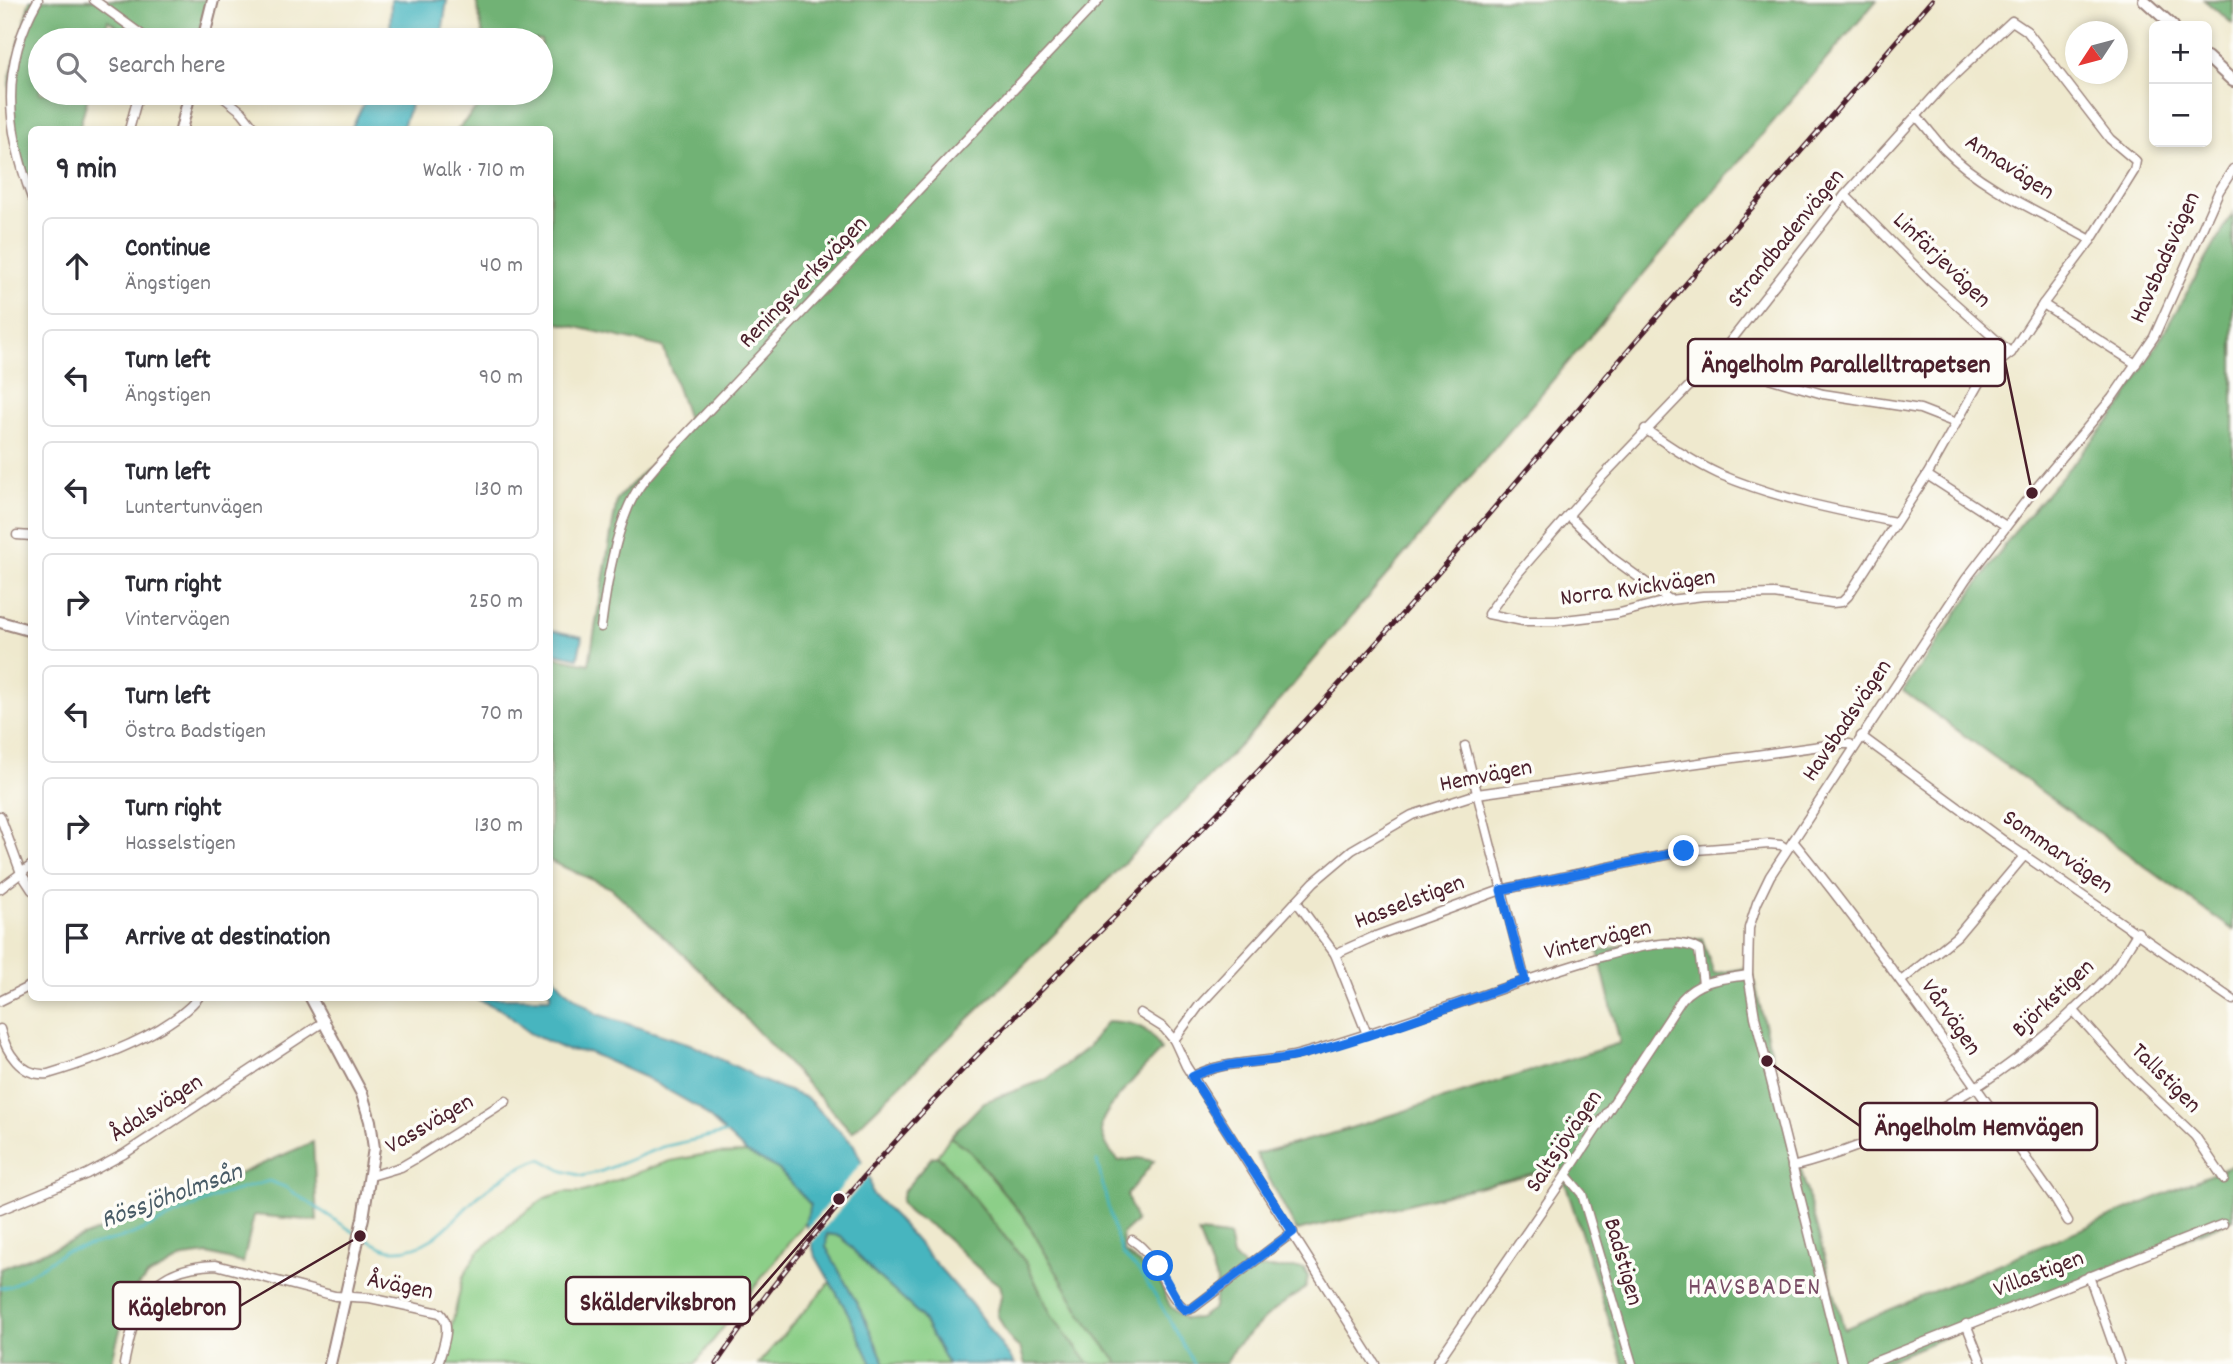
<!DOCTYPE html>
<meta charset="utf-8">
<style>
:root{--surface:#fff;--page:#f7f7f7;--text:#2b2b33;--muted:#7c7c81;--line:#e1e1e2}
body{margin:0;font-family:Dekko,sans-serif;background:var(--page);color:var(--text)}
.controls{position:absolute;right:21px;top:21px;display:grid;overflow:hidden;border-radius:10px;box-shadow:0 4px 10px #0003}
.controls button{width:63px;height:63px;display:grid;place-items:center;padding:0;border:0;border-bottom:2px solid var(--line);background:var(--surface);color:var(--text);font:35px sans-serif}
.compass{position:absolute;left:2065px;top:21px;width:63px;height:63px;border-radius:50%;background:var(--surface);box-shadow:0 4px 10px #0003;rotate:234deg}
.stop{position:absolute;width:21px;height:21px;margin:-16px;border:5px solid #1a73e8;border-radius:50%;background:#fff}
.stop.end{background:#1a73e8;border-color:#fff;box-shadow:0 2px 7px #0008}
.list{margin:0;padding:0;list-style:none}
h2{display:flex;justify-content:space-between;align-items:center;height:91px;margin:0;padding:0 28px;font-size:30px}
h2 small{font-size:23px;font-weight:400;color:var(--muted)}
.list li{display:grid;grid-template-columns:46px 1fr auto;gap:21px;align-items:center;box-sizing:border-box;height:98px;margin:0 14px 14px;padding:0 14px;border:2px solid var(--line);border-radius:10px}
.list b{display:block;font-size:26px;white-space:nowrap}
.list p{margin:0;font-size:23px;white-space:nowrap;color:var(--muted)}
.list em{font-size:23px;font-style:normal;color:var(--muted)}
.icon{flex:none;width:38px;height:38px;fill:none;stroke:currentColor;stroke-width:2;stroke-linecap:round;stroke-linejoin:round}
.map{position:relative;flex:none;width:2233px;height:1364px;overflow:hidden}
.search{position:absolute;background:var(--surface);box-shadow:0 4px 10px #0003;left:28px;top:28px;width:525px;height:77px;display:flex;align-items:center;gap:18px;box-sizing:border-box;padding:0 24px;border-radius:38px;color:var(--muted);font-size:26px}
.panel{position:absolute;background:var(--surface);box-shadow:0 4px 10px #0003;left:28px;top:126px;width:525px;height:875px;border-radius:10px}
.map>svg:first-child{display:block}
.green{fill:#8ccf88;stroke:#6b775a;stroke-width:2}
.forest{fill:#71b274;stroke:#5e6850;stroke-width:2}
.water{fill:#46b5bf;stroke:#486a75;stroke-width:2}
.pier{fill:#efe9ce}
.lines{fill:none;stroke-linecap:round;stroke-linejoin:round}
.stream{stroke:#46b5bf;stroke-width:2.5}
.street-casing{stroke:#9c847c;stroke-width:11}
.secondary-casing{stroke:#9c847c;stroke-width:14}
.street{stroke:#fff;stroke-width:8}
.secondary{stroke:#fff;stroke-width:10}
.rail-casing{stroke:#4a1f2b;stroke-width:5}
.rail{stroke:#fdfcf7;stroke-width:2.5;stroke-dasharray:8;stroke-linecap:butt}
.route{stroke:#1a73e8;stroke-width:9}
.labels{text-anchor:middle;dominant-baseline:central;stroke-width:7;stroke-linejoin:round;paint-order:stroke}
.street-label{font-size:24px;fill:#4a1f2b;stroke:#fdfcf7}
.water-label{font-size:26px;font-style:italic;fill:#485b66;stroke:#fdfcf7}
.neighbourhood-label{font-size:26px;letter-spacing:2px;fill:#7a4d66;stroke:#fdfcf7}
.leader{fill:none;stroke:#4a1f2b;stroke-width:2.5}
.callout-dot{fill:#4a1f2b;stroke:#fdfcf7;stroke-width:2.5}
.callout{fill:#fdfcf7;stroke:#4a1f2b;stroke-width:2.5}
.callout-label{font-size:26px;text-anchor:middle;font-weight:bold;fill:#4a1f2b}
</style>
<div class="map">
<svg width="2233" height="1364" viewBox="0 0 2233 1364">
<rect width="100%" height="100%" fill="#fdfcf7"/>
<filter id="ink" filterUnits="userSpaceOnUse"><feTurbulence type="fractalNoise" baseFrequency=".0143" numOctaves="2"/><feDisplacementMap in="SourceGraphic" scale="14" xChannelSelector="R" yChannelSelector="G"/><feConvolveMatrix kernelMatrix="1 2 1 2 8 2 1 2 1" color-interpolation-filters="sRGB"/></filter>
<filter id="wash" filterUnits="userSpaceOnUse"><feTurbulence type="fractalNoise" baseFrequency=".00686" numOctaves="4" result="noise"/><feDisplacementMap in="SourceGraphic" scale="28" xChannelSelector="R" yChannelSelector="G"/><feGaussianBlur stdDeviation="1.57" result="paint"/><feColorMatrix in="noise" values="0 0 0 0 0 0 0 0 0 0 0 0 0 0 0 0 0 1.4 0 .05"/><feComposite in="paint" operator="in"/></filter>
<g filter="url(#wash)">
<rect width="100%" height="100%" fill="#efe9ce"/>
<!-- green -->
<g class="green">
<path d="M950 1137 968 1149 1024 1217 1085 1320 1119 1364H1089L1051 1315 1027 1264 944 1162 937 1156Z"/>
<path d="M747 1153 778 1169 811 1205 805 1222 695 1364H443L463 1277 478 1252 519 1217 545 1198 565 1192H583L670 1161 707 1154Z"/>
<path d="M826 1234 841 1236 872 1271 920 1315 948 1364H885L863 1315 826 1247Z"/>
<path d="M830 1282 848 1313 872 1364H758Z"/>
</g>
<!-- forest -->
<g class="forest">
<path d="M30 0H207L197 40H135L108 20 103 40H40V93H89L79 129 32 130 31 189 14 137 9 82Z"/>
<path d="M476 0H1877L1251 734 1022 967 852 1132 701 971 611 888 550 861V656L589 664 617 499 690 425 663 347 550 321V130H457L490 93H541V40H484Z"/>
<path d="M2204 0H2233V24Z"/>
<path d="M2233 213V930L1903 691 2017 528 2119 410Z"/>
<path d="M1702 938 1714 974 1751 967 1780 1092 1844 1329 2233 1165V1219L1880 1364H1814L1812 1357 1794 1364H1623L1560 1167 1297 1231 1256 1154 1338 1132 1620 1043 1598 952 1638 941Z"/>
<path d="M1107 1021C1133 1022 1149 1025 1161 1050 1148 1064 1105 1107 1102 1123 1099 1137 1110 1152 1119 1161L1138 1158 1154 1161 1127 1195 1136 1222 1122 1234 1124 1252 1150 1272 1160 1283 1170 1306 1185 1319 1199 1318 1214 1308 1217 1282 1198 1233 1229 1236 1233 1256 1247 1271 1263 1268H1304L1308 1276 1306 1288 1274 1310 1234 1348 1226 1364H1119L1085 1320 1024 1217 968 1149 950 1137 984 1102 1047 1079 1088 1047Z"/>
<path d="M313 1142 317 1221 254 1215 243 1263 208 1254 184 1257 147 1276 129 1297 111 1364H0V1269L198 1192Z"/>
<path d="M937 1156 944 1162 1027 1264 1051 1315 1089 1364H1025L1020 1348C1008 1341 1003 1326 997 1314L1002 1293 1000 1285C975 1270 958 1245 934 1228 920 1217 910 1219 901 1202L903 1192 932 1157Z"/>
</g>
<!-- water -->
<g class="water">
<path d="M391 0H447L441 40H390Z"/>
<path d="M369 93H415L402 129H351Z"/>
<path d="M550 630 582 637 578 658 550 652Z"/>
<path d="M550 971 565 990 597 1014 690 1044 749 1073 755 1078 807 1098 854 1145 870 1180 872 1194 896 1218 971 1304 1015 1364H948L920 1315 872 1271 841 1236 827 1234 826 1247 863 1315 885 1364H872L848 1313 815 1255 805 1222 811 1205 778 1169 747 1153 699 1108 644 1077 588 1052 566 1050 529 1033 504 1011 475 998H550Z"/>
</g>
<!-- pier -->
<path class="pier" d="M865 1159 871 1173 809 1246 805 1231Z"/>
<g class="lines">
<!-- stream -->
<g class="stream">
<path d="M1097 1161 1113 1227 1123 1255 1138 1270 1157 1298 1194 1364"/>
<path d="M363 1237C372 1242 384 1250 393 1250 434 1252 454 1216 481 1194 501 1177 517 1167 541 1159L563 1171 583 1176 602 1171 662 1147 729 1132"/>
<path d="M0 1288 11 1286 64 1252 128 1236 220 1195 269 1181 285 1187 355 1233"/>
</g>
</g>
</g>
<g filter="url(#ink)">
<g class="lines">
<!-- street casing -->
<g class="street-casing">
<g id="street">
<path d="M94 0 149 40"/>
<path d="M2012 21 2027 31 2110 139 2136 161 2134 171 2091 240 2043 304 2011 353 1984 374 1927 475 1848 596 1842 602 1832 603 1774 594 1703 596 1670 600 1616 614 1556 621H1523L1488 614 1519 572 1601 478 1722 352 1845 195 1945 84Z"/>
<path d="M218 93 242 112 256 130"/>
<path d="M1916 116C1926 126 1934 138 1944 149 1985 190 2041 212 2091 240"/>
<path d="M129 130 139 93"/>
<path d="M1845 195 1931 282 2011 353"/>
<path d="M32 198C6 128 0 66 38 0"/>
<path d="M2043 304 2136 364"/>
<path d="M1722 352 1765 377 1823 394 1920 409 1956 423"/>
<path d="M1645 429C1669 446 1693 462 1719 474 1775 498 1835 510 1895 522"/>
<path d="M1927 475 2006 526"/>
<path d="M1568 515 1612 558 1670 600"/>
<path d="M17 535 32 536"/>
<path d="M601 627C606 587 615 527 636 492 651 468 674 448 693 427L1099 0"/>
<path d="M1861 736 2008 844 2233 1000"/>
<path d="M1465 746 1525 980"/>
<path d="M0 816 21 873 32 890"/>
<path d="M1793 841C1886 955 1969 1078 2054 1198L2068 1221"/>
<path d="M0 889 32 865"/>
<path d="M1296 901 1335 954 1367 1034"/>
<path d="M1335 954 1373 937 1501 890 1684 851 1769 844 1781 845 1787 849"/>
<path d="M1901 981 1957 936 2025 855"/>
<path d="M0 1001 32 985"/>
<path d="M2073 1010 2132 1076 2195 1136 2224 1179"/>
<path d="M1140 1013 1164 1028 1174 1040 1186 1066 1375 1364"/>
<path d="M0 1029C6 1052 21 1077 48 1074 95 1060 166 1035 198 998"/>
<path d="M1174 1040 1199 1006 1314 882 1352 850 1412 815 1477 794 1835 744H1850L1854 748"/>
<path d="M1192 1077C1224 1059 1266 1064 1301 1054 1402 1026 1500 986 1601 957 1626 950 1676 935 1699 950L1703 984"/>
<path d="M1792 1167C1899 1139 1994 1086 2074 1010 2086 998 2100 986 2111 972 2122 960 2129 945 2138 932"/>
<path d="M1566 1175 1582 1194 1632 1364"/>
<path d="M371 1176 401 1167 413 1160 506 1101"/>
<path d="M0 1210 87 1174 124 1154 325 1021"/>
<path d="M1132 1240C1160 1257 1164 1296 1187 1310L1193 1308 1293 1232"/>
<path d="M2089 1276 2120 1364"/>
<path d="M1966 1324 1982 1364"/>
<path d="M124 1364C136 1306 146 1267 216 1265L335 1296 370 1298 440 1313C453 1326 442 1348 438 1364"/>
<path d="M1436 1364 1566 1175 1682 999C1700 979 1723 979 1748 975"/>
<path d="M1842 1364 1755 1017 1748 975 1749 928 1757 903 1770 876 1966 579 2032 493 2112 398 2154 337 2219 191 2233 169"/>
<path d="M1869 1364 2223 1224"/>
</g>
</g>
<!-- secondary casing -->
<g class="secondary-casing">
<g id="secondary">
<path d="M2144 0 2173 26"/>
<path d="M203 40 213 0"/>
<path d="M2207 57 2233 81"/>
<path d="M181 130 190 93"/>
<path d="M0 622 32 631"/>
<path d="M311 998 362 1094 370 1121 374 1148 363 1218 330 1364"/>
</g>
</g>
<!-- street -->
<use href="#street" class="street"/>
<!-- secondary -->
<use href="#secondary" class="secondary"/>
<!-- rail casing -->
<g class="rail-casing">
<path id="rail" d="M716 1364C875 1133 1089 952 1280 748 1398 623 1508 492 1619 361 1723 240 1828 121 1932 0"/>
</g>
<!-- rail -->
<use href="#rail" class="rail"/>
</g>
</g>
<g class="lines" filter="url(#ink)">
<!-- route -->
<path class="route" d="M1158 1266 1180 1305 1185 1310 1191 1309 1293 1232 1192 1077C1222 1060 1263 1064 1297 1056 1374 1037 1450 1006 1525 980L1501 890 1684 851"/>
</g>
<g class="labels">
<!-- street labels -->
<g class="street-label">
<text transform="translate(2009 168) rotate(33)">Annavägen</text>
<text transform="translate(1787 239) rotate(-51)">Strandbadenvägen</text>
<text transform="translate(2166 258) rotate(-66)">Havsbadsvägen</text>
<text transform="translate(1941 261) rotate(44)">Linfärjevägen</text>
<text transform="translate(804 283) rotate(-46)">Reningsverksvägen</text>
<text transform="translate(1638 589) rotate(-8)">Norra Kvickvägen</text>
<text transform="translate(1848 721) rotate(-56)">Havsbadsvägen</text>
<text transform="translate(1486 777) rotate(-11)">Hemvägen</text>
<text transform="translate(2057 853) rotate(35)">Sommarvägen</text>
<text transform="translate(1410 903) rotate(-21)">Hasselstigen</text>
<text transform="translate(1598 941) rotate(-14)">Vintervägen</text>
<text transform="translate(2054 999) rotate(-43)">Björkstigen</text>
<text transform="translate(1950 1018) rotate(55)">Vårvägen</text>
<text transform="translate(2165 1079) rotate(45)">Tallstigen</text>
<text transform="translate(157 1109) rotate(-33)">Ådalsvägen</text>
<text transform="translate(430 1125) rotate(-30)">Vassvägen</text>
<text transform="translate(1565 1142) rotate(-56)">Saltsjövägen</text>
<text transform="translate(1622 1262) rotate(74)">Badstigen</text>
<text transform="translate(2039 1275) rotate(-21)">Villastigen</text>
<text transform="translate(400 1287) rotate(11)">Åvägen</text>
</g>
<!-- water labels -->
<g class="water-label">
<text transform="translate(172 1197) rotate(-20)">Rössjöholmsån</text>
</g>
<!-- neighbourhood labels -->
<g class="neighbourhood-label">
<text x="1755" y="1288">HAVSBADEN</text>
</g>
</g>
<!-- callouts -->
<path class="leader" d="M2032 493L2005 362M1767 1061L1860 1126M839 1199L750 1301M360 1236L240 1306"/>
<g class="callout-dot">
<circle cx="2032" cy="493" r="7"/>
<circle cx="1767" cy="1061" r="7"/>
<circle cx="839" cy="1199" r="7"/>
<circle cx="360" cy="1236" r="7"/>
</g>
<g class="callout">
<rect x="1688" y="339" width="317" height="47" rx="7"/>
<rect x="1860" y="1103" width="237" height="47" rx="7"/>
<rect x="566" y="1277" width="184" height="47" rx="7"/>
<rect x="113" y="1282" width="127" height="47" rx="7"/>
</g>
<g class="callout-label">
<text x="1846" y="372">Ängelholm Parallelltrapetsen</text>
<text x="1979" y="1135">Ängelholm Hemvägen</text>
<text x="658" y="1310">Skälderviksbron</text>
<text x="177" y="1315">Käglebron</text>
</g>
</svg>
<div class="controls">
<button>+</button>
<button>−</button>
</div>
<svg class="compass" viewBox="-18 -18 36 36"><path d="M0-13l5 13h-10z" fill="#e53935"/><path d="M0 13l5-13h-10z" fill="#7c7c81"/></svg>
<div class="stop" style="left:1158px;top:1266px"></div>
<div class="stop end" style="left:1684px;top:851px"></div>
<div class="search"><svg class="icon" aria-label="search" viewBox="0 0 24 24"><circle cx="10" cy="10" r="6"/><path d="M15 15l6 6"/></svg>Search here</div>
<section class="panel">
<h2>9 min<small>Walk · 710 m</small></h2>
<ul class="list">
<li><svg class="icon" aria-label="ahead" viewBox="0 0 24 24"><path d="M12 20V5M6 11l6-6 6 6"/></svg><div><b>Continue</b><p>Ängstigen</p></div><em>40 m</em></li>
<li><svg class="icon" aria-label="left" viewBox="0 0 24 24"><path d="M17 20v-9H6M10 6l-5 5 5 5"/></svg><div><b>Turn left</b><p>Ängstigen</p></div><em>90 m</em></li>
<li><svg class="icon" aria-label="left" viewBox="0 0 24 24"><path d="M17 20v-9H6M10 6l-5 5 5 5"/></svg><div><b>Turn left</b><p>Luntertunvägen</p></div><em>130 m</em></li>
<li><svg class="icon" aria-label="right" viewBox="0 0 24 24"><path d="M7 20v-9h11M14 6l5 5-5 5"/></svg><div><b>Turn right</b><p>Vintervägen</p></div><em>250 m</em></li>
<li><svg class="icon" aria-label="left" viewBox="0 0 24 24"><path d="M17 20v-9H6M10 6l-5 5 5 5"/></svg><div><b>Turn left</b><p>Östra Badstigen</p></div><em>70 m</em></li>
<li><svg class="icon" aria-label="right" viewBox="0 0 24 24"><path d="M7 20v-9h11M14 6l5 5-5 5"/></svg><div><b>Turn right</b><p>Hasselstigen</p></div><em>130 m</em></li>
<li><svg class="icon" aria-label="arrive" viewBox="0 0 24 24"><path d="M6 21V4h12l-3 4 3 4H6"/></svg><div><b>Arrive at destination</b></div></li>
</ul>
</section>
</div>
